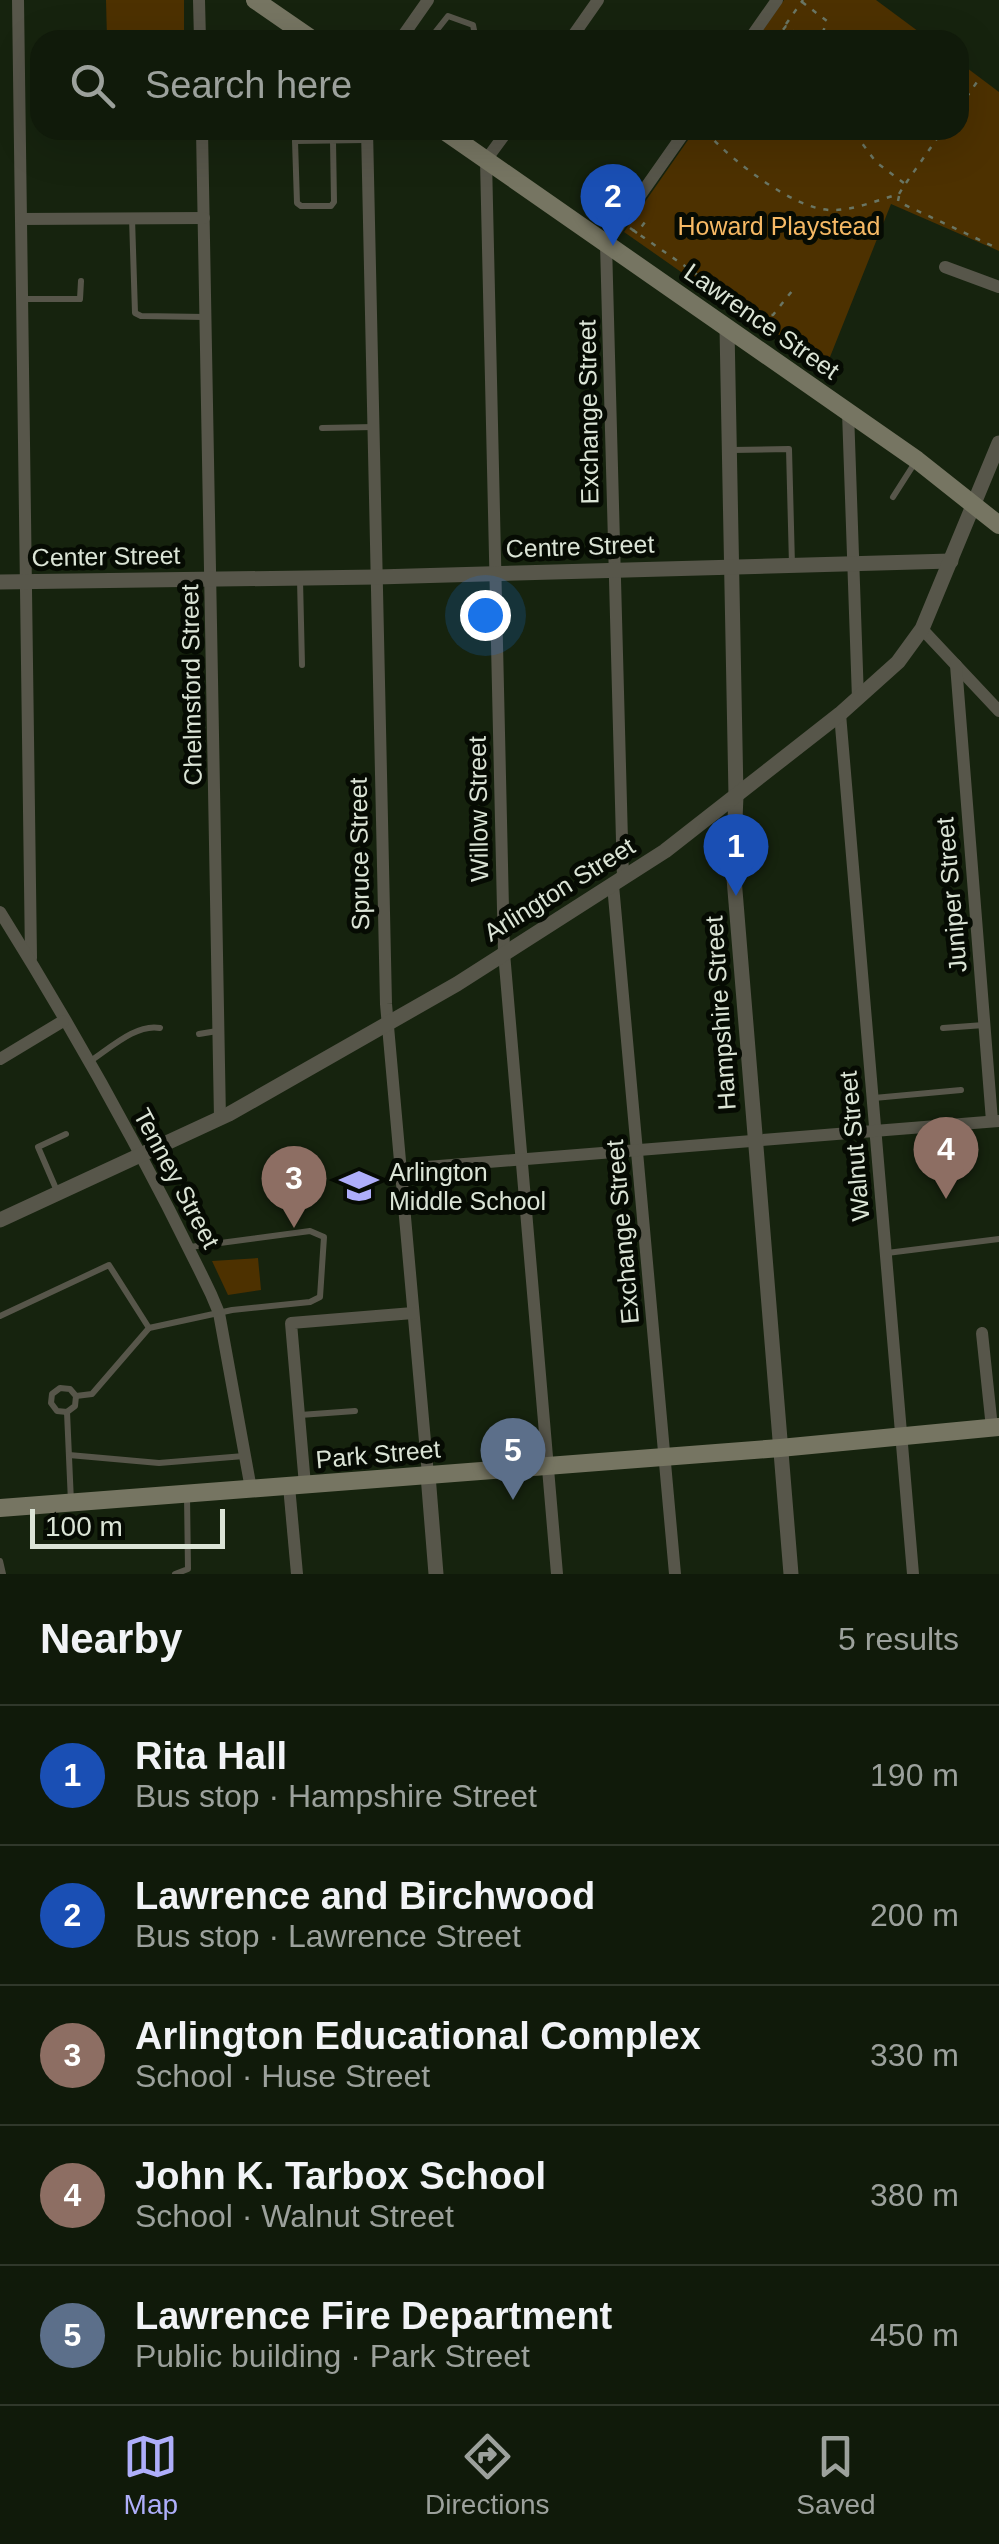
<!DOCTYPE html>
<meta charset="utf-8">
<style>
:root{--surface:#101a0a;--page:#1e2718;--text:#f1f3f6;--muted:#9ca19c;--line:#30382b;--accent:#aeaefa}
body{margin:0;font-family:Helvetica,sans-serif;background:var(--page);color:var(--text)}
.scale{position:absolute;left:30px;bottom:25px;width:195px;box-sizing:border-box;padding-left:10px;border:5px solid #dbe4d6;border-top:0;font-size:28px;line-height:35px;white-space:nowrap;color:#dbe4d6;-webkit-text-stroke:8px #060b03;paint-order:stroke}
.you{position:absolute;left:485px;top:615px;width:35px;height:35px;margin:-25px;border:8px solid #fff;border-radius:50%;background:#1a73e8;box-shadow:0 0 0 15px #1a73e833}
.badge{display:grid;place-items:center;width:65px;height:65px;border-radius:50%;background:var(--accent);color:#fff;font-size:32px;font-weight:700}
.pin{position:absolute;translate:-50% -82px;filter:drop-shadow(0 2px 5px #0008)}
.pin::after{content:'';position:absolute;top:52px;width:35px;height:30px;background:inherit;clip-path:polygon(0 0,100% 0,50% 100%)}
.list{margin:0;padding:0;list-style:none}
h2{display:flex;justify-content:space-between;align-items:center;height:130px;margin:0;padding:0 40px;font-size:42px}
h2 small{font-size:32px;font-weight:400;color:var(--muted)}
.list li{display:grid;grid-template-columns:65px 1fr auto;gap:30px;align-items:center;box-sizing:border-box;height:140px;padding:0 40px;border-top:2px solid var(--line)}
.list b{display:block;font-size:38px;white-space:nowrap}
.list p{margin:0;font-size:32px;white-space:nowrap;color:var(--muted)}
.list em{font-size:32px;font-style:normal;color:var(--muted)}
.icon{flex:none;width:55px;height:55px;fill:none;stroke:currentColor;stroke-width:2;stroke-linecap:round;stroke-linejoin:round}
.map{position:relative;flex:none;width:999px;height:1574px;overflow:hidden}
.search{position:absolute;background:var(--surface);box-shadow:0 10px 40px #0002;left:30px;right:30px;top:30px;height:110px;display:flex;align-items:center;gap:25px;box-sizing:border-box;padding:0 35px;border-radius:30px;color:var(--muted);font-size:38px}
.sheet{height:830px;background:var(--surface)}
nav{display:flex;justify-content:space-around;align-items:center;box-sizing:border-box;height:140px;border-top:2px solid var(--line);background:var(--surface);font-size:28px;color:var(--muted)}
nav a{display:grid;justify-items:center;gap:5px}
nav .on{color:var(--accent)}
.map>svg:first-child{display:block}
.green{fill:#4d3100}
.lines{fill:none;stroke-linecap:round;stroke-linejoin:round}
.path{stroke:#6a7664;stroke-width:2.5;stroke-dasharray:5 8;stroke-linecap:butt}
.service{stroke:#57564a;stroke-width:6}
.minor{stroke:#57564a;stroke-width:12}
.tertiary{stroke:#57564a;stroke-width:15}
.secondary{stroke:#767562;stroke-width:18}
.labels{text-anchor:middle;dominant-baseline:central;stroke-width:10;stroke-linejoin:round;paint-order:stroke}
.park-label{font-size:25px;fill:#f6b965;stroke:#060b03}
.street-label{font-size:25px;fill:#dbe4d6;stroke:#060b03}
.poi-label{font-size:25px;fill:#dbe4d6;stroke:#060b03;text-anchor:start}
</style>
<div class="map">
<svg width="999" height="1574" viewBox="0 0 999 1574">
<rect width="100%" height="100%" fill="#16230e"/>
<!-- green -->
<g class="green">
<path d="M106 0H184V40H107Z"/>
<path d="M784 0H876L930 40H756Z"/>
<path d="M959 62 999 92V251L891 204 824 372 624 232 695 130H959Z"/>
<path d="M258 1258 261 1290 228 1295 212 1261Z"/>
</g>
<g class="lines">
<!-- path -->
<g class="path">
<path d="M802 2 827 21 820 40"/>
<path d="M786 24 803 0"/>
<path d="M775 40 786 26 806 40"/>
<path d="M959 108 979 79"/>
<path d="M712 130 710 136C734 162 794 209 830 210 852 211 878 200 899 194L905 184 876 162 852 130"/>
<path d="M906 183 943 130"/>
<path d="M899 196 898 201 905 205 999 249"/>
<path d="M630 228 757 316 773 315 792 291"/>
<path d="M633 230 637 233 645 222"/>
</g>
<!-- service -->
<g class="service">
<path d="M429 40 448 16 473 25 476 40"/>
<path d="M333 141 334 202 331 206H301L297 203 295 141 365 140"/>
<path d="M132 218 135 313 141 316 205 317"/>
<path d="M23 299H80L81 281"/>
<path d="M322 428 374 427"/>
<path d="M732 450 789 449 792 565"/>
<path d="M893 497 916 461"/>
<path d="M300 580 302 665"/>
<path d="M943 1028 984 1025"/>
<path d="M199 1034 217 1031"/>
<path d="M89 1062C108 1050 136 1023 160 1028"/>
<path d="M874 1098 961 1090"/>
<path d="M57 1191 38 1147 66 1134"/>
<path d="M887 1253 999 1239"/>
<path d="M0 1316 109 1265 149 1328"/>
<path d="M149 1328 232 1310 310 1302 320 1297 324 1237 310 1231 190 1247"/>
<path d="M76 1396 92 1394 149 1328"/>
<path d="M67 1412 57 1411 51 1403 52 1394 60 1388 70 1389 76 1396 75 1406 67 1412 71 1502"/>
<path d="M300 1415 355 1411"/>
<path d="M69 1455 159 1463 244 1456"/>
<path d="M0 1561 3 1574"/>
<path d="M175 1574 188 1569 187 1496"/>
</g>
<!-- minor -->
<g class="minor">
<path d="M18 0 31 958"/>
<path d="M199 0 200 40"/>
<path d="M400 40 428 0"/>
<path d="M570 40 598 0"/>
<path d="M749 40 777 0"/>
<path d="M202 130 220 1119"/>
<path d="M367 130 386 1004 428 1475"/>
<path d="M508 130 486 160 504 953 557 1574"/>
<path d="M21 219 204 218"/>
<path d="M945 267 999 287"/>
<path d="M848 412 858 699"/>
<path d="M922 629 999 711"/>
<path d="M956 665 992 1121"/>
<path d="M840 714 913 1574"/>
<path d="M623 878 606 244 686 130"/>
<path d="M613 885 675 1574"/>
<path d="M0 912C77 1035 148 1163 211 1294L219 1313 251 1489"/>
<path d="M0 1059 63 1021"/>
<path d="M402 1169 999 1121"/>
<path d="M982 1333 992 1428"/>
<path d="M305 1485 291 1323 413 1313"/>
<path d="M289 1486 297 1574"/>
</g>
<!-- tertiary -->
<g class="tertiary">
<path d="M727 328 736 796 733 866 791 1574"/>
<path d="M0 582 377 577 951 561"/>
<path d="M0 1220 229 1114 457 984 665 851 840 714 898 662 922 629 999 443"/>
<path d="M428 1475 436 1574"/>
</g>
<!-- secondary -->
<g class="secondary">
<path d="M255 0 313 40"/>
<path d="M443 130 917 460 999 525"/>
<path d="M0 1508 780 1448 999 1427"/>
</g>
</g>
<!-- icons -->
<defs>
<g id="school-bare" transform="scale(3)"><path d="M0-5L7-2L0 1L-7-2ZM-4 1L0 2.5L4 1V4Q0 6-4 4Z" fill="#aeaefa" stroke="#060b03" stroke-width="2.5" paint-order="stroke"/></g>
</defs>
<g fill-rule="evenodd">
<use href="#school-bare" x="359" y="1186"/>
</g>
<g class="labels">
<!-- park labels -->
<g class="park-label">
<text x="779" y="226">Howard Playstead</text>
</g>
<!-- street labels -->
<g class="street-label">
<text transform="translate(762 321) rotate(35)">Lawrence Street</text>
<text transform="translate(588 412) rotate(-91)">Exchange Street</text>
<text transform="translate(580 546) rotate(-2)">Centre Street</text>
<text transform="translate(106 556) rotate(-1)">Center Street</text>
<text transform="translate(191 685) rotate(-91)">Chelmsford Street</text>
<text transform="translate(478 809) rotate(-91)">Willow Street</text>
<text transform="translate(359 854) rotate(-91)">Spruce Street</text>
<text transform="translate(559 889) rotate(-32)">Arlington Street</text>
<text transform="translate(951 895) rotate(-95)">Juniper Street</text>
<text transform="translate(720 1013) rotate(-94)">Hampshire Street</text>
<text transform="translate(854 1146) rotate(-95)">Walnut Street</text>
<text transform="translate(177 1178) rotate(62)">Tenney Street</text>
<text transform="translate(622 1232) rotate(-95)">Exchange Street</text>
<text transform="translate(378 1454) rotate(-5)">Park Street</text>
</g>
<!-- poi labels -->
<g class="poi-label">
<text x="389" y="1172">Arlington<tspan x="389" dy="29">Middle School</tspan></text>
</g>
</g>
</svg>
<div class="scale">100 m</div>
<div class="you"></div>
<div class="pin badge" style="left:736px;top:896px;background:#1a4fb4">1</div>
<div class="pin badge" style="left:613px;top:246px;background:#1a4fb4">2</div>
<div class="pin badge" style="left:294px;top:1228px;background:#8d6e63">3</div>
<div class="pin badge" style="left:946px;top:1199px;background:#8d6e63">4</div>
<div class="pin badge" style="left:513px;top:1500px;background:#5c6f8a">5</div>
<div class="search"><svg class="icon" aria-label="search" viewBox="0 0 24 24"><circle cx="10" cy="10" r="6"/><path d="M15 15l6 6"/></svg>Search here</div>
</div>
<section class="sheet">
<h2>Nearby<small>5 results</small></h2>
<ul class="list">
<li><span class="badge" style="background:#1a4fb4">1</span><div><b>Rita Hall</b><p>Bus stop · Hampshire Street</p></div><em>190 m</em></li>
<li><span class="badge" style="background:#1a4fb4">2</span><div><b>Lawrence and Birchwood</b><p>Bus stop · Lawrence Street</p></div><em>200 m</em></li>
<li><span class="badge" style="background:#8d6e63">3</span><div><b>Arlington Educational Complex</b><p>School · Huse Street</p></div><em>330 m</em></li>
<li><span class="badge" style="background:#8d6e63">4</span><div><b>John K. Tarbox School</b><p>School · Walnut Street</p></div><em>380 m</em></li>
<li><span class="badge" style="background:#5c6f8a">5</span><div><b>Lawrence Fire Department</b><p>Public building · Park Street</p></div><em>450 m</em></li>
</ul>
</section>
<nav>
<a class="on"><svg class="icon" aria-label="map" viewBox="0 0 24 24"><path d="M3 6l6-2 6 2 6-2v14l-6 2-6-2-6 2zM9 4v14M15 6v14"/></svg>Map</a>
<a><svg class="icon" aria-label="directions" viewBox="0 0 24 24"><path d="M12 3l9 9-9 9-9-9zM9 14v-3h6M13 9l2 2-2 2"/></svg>Directions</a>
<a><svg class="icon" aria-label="saved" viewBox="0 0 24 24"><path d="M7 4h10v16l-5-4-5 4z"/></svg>Saved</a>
</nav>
